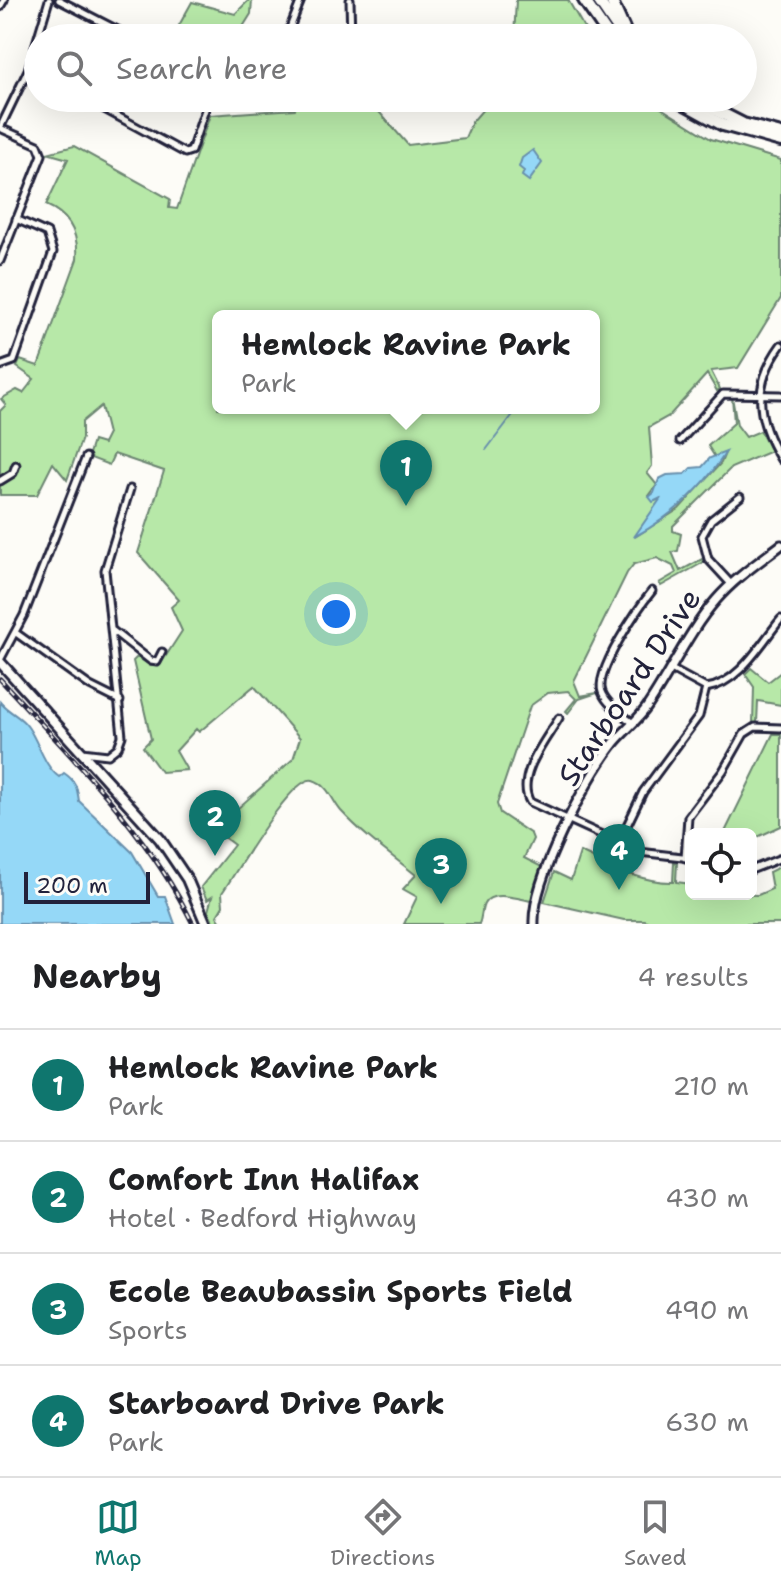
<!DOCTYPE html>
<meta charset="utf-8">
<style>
:root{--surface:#fff;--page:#f6f6f6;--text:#202124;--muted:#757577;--line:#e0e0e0;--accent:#0f766e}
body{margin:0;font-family:"Shantell Sans",sans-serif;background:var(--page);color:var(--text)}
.controls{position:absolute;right:24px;bottom:24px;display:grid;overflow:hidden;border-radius:12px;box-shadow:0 8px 32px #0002}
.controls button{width:72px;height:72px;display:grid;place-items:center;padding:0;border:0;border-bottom:2px solid var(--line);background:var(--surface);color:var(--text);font:40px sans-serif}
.scale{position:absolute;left:24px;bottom:20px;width:126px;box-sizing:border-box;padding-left:8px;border:4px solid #22223b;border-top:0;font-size:22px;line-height:28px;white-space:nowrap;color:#22223b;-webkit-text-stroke:6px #fdfcf7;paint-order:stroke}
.you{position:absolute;left:336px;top:614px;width:28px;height:28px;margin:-20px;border:6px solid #fff;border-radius:50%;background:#1a73e8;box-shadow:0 0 0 12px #1a73e833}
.badge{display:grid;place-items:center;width:52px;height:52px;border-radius:50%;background:var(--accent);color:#fff;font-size:26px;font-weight:700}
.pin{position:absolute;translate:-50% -66px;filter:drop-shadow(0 2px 4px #0008)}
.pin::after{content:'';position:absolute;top:42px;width:28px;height:24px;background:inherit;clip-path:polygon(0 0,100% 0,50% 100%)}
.popup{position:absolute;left:212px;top:310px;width:388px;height:104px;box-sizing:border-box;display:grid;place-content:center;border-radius:12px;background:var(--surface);filter:drop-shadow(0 2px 6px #0005);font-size:26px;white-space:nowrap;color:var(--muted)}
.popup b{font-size:30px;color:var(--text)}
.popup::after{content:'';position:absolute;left:50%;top:100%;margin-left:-16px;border:16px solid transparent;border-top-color:var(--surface)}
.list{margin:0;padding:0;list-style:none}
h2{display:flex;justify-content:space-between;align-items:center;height:104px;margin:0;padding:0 32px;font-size:34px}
h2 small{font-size:26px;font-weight:400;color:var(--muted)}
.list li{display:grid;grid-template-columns:52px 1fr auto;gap:24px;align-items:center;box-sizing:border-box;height:112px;padding:0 32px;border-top:2px solid var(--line)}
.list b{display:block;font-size:30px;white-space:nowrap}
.list p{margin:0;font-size:26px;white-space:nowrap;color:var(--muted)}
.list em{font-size:26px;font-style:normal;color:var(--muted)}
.icon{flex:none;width:44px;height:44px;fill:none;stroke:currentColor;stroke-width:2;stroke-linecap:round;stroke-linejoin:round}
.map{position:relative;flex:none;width:781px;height:924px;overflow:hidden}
.search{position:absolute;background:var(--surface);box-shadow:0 8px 32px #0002;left:24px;right:24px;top:24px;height:88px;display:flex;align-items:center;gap:20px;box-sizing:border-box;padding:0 28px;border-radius:44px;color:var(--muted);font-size:30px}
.sheet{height:552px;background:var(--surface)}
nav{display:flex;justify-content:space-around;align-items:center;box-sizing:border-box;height:112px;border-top:2px solid var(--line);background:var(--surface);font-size:22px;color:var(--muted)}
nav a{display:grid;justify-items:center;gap:4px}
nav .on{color:var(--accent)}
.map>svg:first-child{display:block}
.green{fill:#b7e8a8;stroke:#6c8572;stroke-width:2;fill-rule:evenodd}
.water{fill:#95d8f7;stroke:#678fac;stroke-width:2}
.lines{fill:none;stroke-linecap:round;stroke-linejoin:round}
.stream{stroke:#678fac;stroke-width:2}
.street-casing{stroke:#22223b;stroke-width:11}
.secondary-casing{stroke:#22223b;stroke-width:13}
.primary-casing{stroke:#22223b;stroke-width:14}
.highway-casing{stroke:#22223b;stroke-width:16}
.street{stroke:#fdfcf7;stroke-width:5}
.secondary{stroke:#fdfcf7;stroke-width:7}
.primary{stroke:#fdfcf7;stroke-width:8}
.highway{stroke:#fdfcf7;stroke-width:10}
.rail-casing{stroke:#22223b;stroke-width:5}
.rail{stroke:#fdfcf7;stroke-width:2;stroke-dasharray:6;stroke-linecap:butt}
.labels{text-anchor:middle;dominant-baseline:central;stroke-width:7;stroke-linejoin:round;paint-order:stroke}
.street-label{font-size:30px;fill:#22223b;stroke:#fdfcf7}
</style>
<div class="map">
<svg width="781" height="924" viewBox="0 0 781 924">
<rect width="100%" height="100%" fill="#fdfcf7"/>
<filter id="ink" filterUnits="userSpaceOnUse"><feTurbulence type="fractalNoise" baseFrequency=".0125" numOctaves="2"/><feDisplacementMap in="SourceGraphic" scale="16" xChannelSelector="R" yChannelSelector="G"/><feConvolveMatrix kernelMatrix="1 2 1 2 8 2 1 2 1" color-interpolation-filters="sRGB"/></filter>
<g filter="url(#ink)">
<!-- green -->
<g class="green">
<path d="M249 0H252L251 14 236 38H200L188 31 183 38H172L192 2 235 14Z"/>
<path d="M516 0H568L590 38H514Z"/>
<path d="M301 98H367L408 145 465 138 472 122 485 107 484 98H645L711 139 781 160V298L738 368 711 371 720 389 717 391 707 374 669 416 649 427 652 466 647 473 657 485 649 496 654 501 661 499 635 537 679 509 721 463 725 453 715 457 708 446 734 423 732 397 737 425 746 437 760 431 771 451 731 468 673 526V531L681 534 678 551 672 552 680 571 702 559 704 562 661 586 659 583 676 573 673 566 657 558 634 564 627 573 574 681 580 696 597 693 579 699 568 713 566 711 576 699 568 691 548 693 530 706 497 804 500 813 531 834 533 839 524 858 542 867 531 901C520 899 491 889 484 904 481 910 482 917 479 924H404L417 897 403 889 416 875C391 855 363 835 341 811 332 801 329 785 313 780 292 774 235 875 222 893L223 906 217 916 222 924H214L208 911 212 897 207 900 201 887 234 845 225 838 230 832 219 825 293 759 300 738 254 686 199 732 196 729 176 751 187 770 161 772 143 747 151 739 133 661 137 657 151 666 160 665 182 631 171 607 179 600 138 553 164 471 114 454 109 465 88 457 93 441 103 444 108 434 101 406 82 422V438L67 480 53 463 37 495H0V411L6 405 1 399 17 390 23 393 34 379 17 367 20 360 38 366 77 259C79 234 69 215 46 205L68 159 47 153 74 146 170 199 169 208 177 209 210 115 295 109ZM218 316H594V408H218Z"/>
<path d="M751 668 768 682 781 672V705L758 701 757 723 753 724 754 687 745 674Z"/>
<path d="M773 734H781V826L751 840V834H724Z"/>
<path d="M580 852C609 865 641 883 673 882L674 862 677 863 676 882 691 884V894L758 895 772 889 769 872 781 866V924H650L645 920H624L544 902 554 872 571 880Z"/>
</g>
<!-- water -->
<g class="water">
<path d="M533 150 542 163 529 181 522 176 524 171 519 167 522 158Z"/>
<path d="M726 452C702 490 671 517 634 537L661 498 653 502 649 497 654 493 659 479 667 475 685 474 691 468 702 467 710 458Z"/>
<path d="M0 702C9 713 21 716 28 727 39 743 44 766 59 777L64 773C76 781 77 787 79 801L132 852 158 896H165L175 924H0Z"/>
</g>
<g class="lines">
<!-- stream -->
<path class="stream" d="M486 450 518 408"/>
<!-- street casing -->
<g class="street-casing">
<g id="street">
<path d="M59 0 133 38"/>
<path d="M350 0 351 38"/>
<path d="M0 7 4 0"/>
<path d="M286 38 301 0"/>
<path d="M84 98 185 153 191 151 209 98"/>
<path d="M0 261 42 155 38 145 0 128 28 70 49 0"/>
<path d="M781 345C752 385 756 419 781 460"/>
<path d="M0 366 14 361 53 252 47 233 16 219"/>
<path d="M680 441 723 394 781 395"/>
<path d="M0 481 13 473 16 465"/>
<path d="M731 584 708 559 702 536 711 520 740 497"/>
<path d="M113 631 151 661 157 662 162 652"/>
<path d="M16 633 90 686 120 701"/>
<path d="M0 660 24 615 86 457"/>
<path d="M671 669 706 688C739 684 761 643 781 619"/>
<path d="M559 718C546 740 515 777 530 802L639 852 691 858"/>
<path d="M633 723C623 715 607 705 602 692 594 672 639 607 652 591"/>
<path d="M82 752 108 755 118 747 122 736 105 570 130 489"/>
<path d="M618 844 643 792 699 716 706 688"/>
<path d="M685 858 688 817 723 771 744 734 755 727 781 728"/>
<path d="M751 870 781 858"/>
</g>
</g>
<!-- secondary casing -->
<g class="secondary-casing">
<path id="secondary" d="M534 924C532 880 586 778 614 743 625 730 638 720 647 707 671 672 688 632 716 600 735 578 759 562 781 545"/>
</g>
<!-- primary casing -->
<g class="primary-casing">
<path id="primary" d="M0 662 160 839 187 879 206 924"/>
</g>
<!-- highway casing -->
<g class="highway-casing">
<g id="highway">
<path d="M584 0 610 38"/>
<path d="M598 0 624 38"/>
<path d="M611 0 624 29"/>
<path d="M674 98 723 125 781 141"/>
<path d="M692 98 743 124 781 134"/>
</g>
</g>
<!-- street -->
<use href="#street" class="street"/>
<!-- secondary -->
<use href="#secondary" class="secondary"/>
<!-- primary -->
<use href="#primary" class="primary"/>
<!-- highway -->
<use href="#highway" class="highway"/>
<!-- rail casing -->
<g class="rail-casing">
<path id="rail" d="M0 679C71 757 146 829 193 924"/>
</g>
<!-- rail -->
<use href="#rail" class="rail"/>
</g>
</g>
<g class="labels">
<!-- street labels -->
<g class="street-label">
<text transform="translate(629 687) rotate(-56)">Starboard Drive</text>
</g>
</g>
</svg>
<div class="controls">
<button><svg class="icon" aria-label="locate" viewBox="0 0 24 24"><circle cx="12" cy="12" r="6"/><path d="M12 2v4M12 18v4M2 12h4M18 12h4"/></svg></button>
</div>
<div class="scale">200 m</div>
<div class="you"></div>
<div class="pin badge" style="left:406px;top:506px">1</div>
<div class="popup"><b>Hemlock Ravine Park</b>Park</div>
<div class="pin badge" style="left:215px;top:856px">2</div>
<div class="pin badge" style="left:441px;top:904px">3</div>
<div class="pin badge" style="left:619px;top:890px">4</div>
<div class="search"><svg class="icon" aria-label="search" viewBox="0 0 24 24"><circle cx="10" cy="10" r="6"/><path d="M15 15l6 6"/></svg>Search here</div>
</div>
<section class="sheet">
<h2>Nearby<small>4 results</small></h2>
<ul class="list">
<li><span class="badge">1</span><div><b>Hemlock Ravine Park</b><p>Park</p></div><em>210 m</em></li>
<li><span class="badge">2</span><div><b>Comfort Inn Halifax</b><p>Hotel · Bedford Highway</p></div><em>430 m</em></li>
<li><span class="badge">3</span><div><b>Ecole Beaubassin Sports Field</b><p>Sports</p></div><em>490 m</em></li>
<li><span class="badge">4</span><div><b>Starboard Drive Park</b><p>Park</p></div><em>630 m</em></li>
</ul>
</section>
<nav>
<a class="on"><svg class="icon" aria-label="map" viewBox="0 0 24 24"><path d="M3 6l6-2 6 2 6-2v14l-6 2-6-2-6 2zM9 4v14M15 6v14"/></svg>Map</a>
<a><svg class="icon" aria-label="directions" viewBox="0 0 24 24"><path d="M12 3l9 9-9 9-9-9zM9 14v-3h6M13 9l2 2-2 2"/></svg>Directions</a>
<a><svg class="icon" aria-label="saved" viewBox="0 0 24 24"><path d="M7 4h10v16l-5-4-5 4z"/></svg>Saved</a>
</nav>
